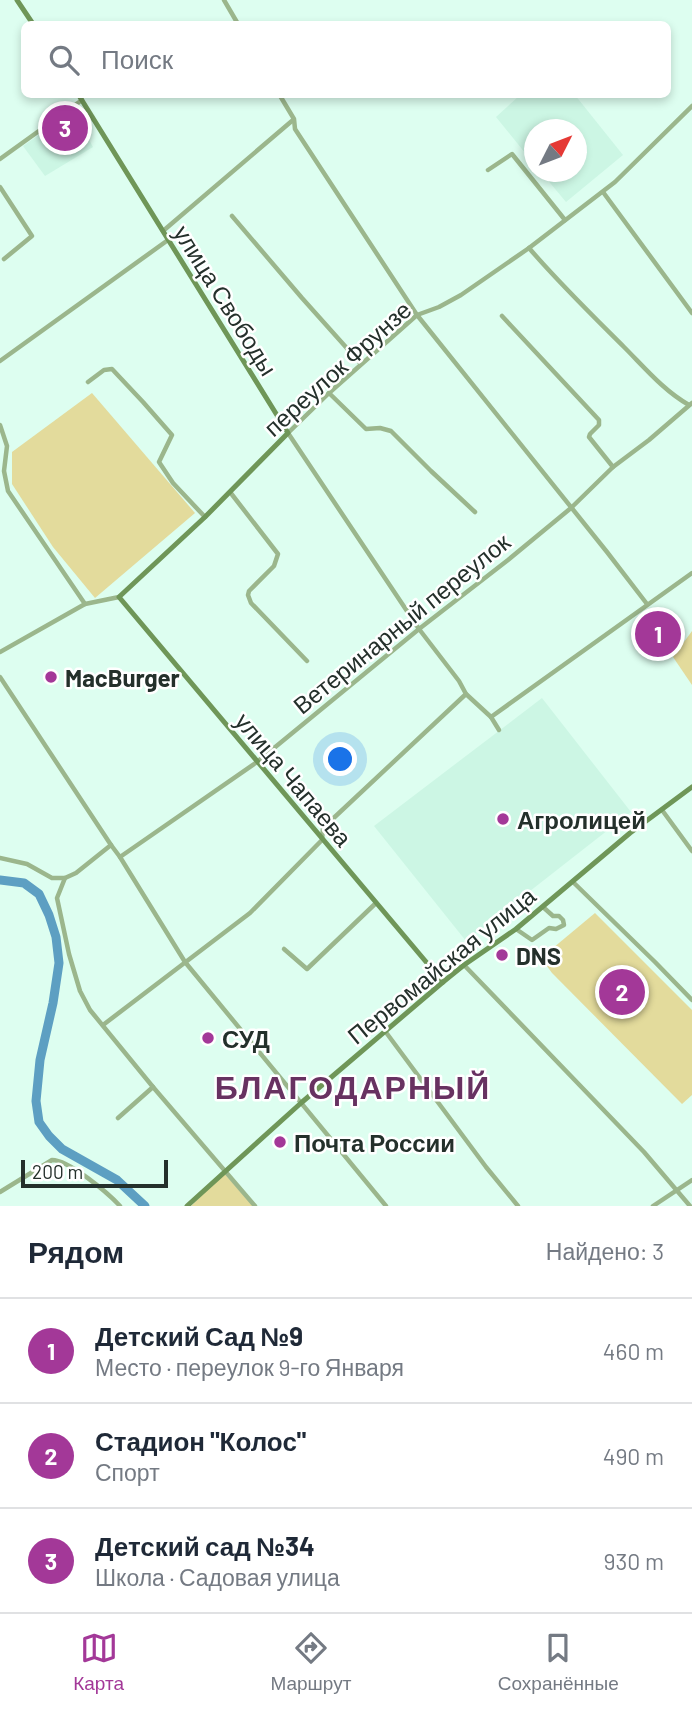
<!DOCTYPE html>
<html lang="ru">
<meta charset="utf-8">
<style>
:root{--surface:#fff;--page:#f2f2f3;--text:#1f2937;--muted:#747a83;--line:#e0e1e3;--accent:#a33898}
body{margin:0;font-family:Barlow,sans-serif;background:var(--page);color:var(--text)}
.compass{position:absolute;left:524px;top:119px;width:63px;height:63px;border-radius:50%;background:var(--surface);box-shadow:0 4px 10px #0003;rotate:48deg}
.scale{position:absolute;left:21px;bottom:18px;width:147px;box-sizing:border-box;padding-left:7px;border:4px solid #24302b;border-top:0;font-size:19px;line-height:24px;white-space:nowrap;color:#24302b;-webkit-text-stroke:5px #fff;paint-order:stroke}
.you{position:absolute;left:341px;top:760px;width:24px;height:24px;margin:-18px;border:5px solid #fff;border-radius:50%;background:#1a73e8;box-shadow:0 0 0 10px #1a73e833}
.badge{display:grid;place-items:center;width:46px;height:46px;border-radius:50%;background:var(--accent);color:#fff;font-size:23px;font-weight:700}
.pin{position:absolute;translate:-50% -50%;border:4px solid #fff;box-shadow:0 2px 7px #0006}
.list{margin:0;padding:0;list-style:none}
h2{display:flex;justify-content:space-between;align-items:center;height:91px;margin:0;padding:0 28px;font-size:30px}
h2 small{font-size:23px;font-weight:400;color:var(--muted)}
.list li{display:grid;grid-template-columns:46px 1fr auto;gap:21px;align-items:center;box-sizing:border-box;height:105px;padding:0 28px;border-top:2px solid var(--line)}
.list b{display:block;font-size:26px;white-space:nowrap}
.list p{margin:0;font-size:23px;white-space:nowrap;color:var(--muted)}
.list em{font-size:23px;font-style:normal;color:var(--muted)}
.icon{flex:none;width:38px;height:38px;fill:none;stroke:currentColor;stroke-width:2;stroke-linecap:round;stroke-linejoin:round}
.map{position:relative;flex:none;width:692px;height:1206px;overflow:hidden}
.search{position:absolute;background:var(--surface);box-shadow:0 4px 10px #0003;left:21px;right:21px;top:21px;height:77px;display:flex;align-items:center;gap:18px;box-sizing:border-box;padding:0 24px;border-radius:10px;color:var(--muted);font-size:26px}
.sheet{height:406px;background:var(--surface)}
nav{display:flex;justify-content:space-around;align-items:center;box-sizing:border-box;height:98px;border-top:2px solid var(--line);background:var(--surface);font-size:19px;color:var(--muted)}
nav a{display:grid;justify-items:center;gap:4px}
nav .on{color:var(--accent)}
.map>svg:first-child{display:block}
.built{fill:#ccf6e4}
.green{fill:#e3db9c}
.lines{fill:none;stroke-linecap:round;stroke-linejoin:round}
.river{stroke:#5d9fc2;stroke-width:9}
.street{stroke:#9bb68c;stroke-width:4.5}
.secondary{stroke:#6f9658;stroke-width:5}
.poi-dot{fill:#a33898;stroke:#fff;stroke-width:2.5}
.labels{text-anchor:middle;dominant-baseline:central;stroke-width:5;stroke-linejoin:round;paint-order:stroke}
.street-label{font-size:24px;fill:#24302b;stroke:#fff}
.poi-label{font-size:24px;font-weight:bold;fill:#24302b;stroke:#fff;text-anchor:start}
.district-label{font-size:32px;font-weight:bold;letter-spacing:2px;fill:#673261;stroke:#fff}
</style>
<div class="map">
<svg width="692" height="1206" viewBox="0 0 692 1206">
<rect width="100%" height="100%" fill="#ddfef0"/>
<!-- built -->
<g class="built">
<path d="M520 95H575L623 155 566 202 541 172H576V130H534V164L496 117Z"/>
<path d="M73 111 93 147 45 176 23 146Z"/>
<path d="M542 698 631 812 466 941 374 826Z"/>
</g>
<!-- green -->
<g class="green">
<path d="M92 393 195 513 95 598 53 547 12 484V452Z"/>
<path d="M692 631V685L673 657Z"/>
<path d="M595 913 692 1010V1095L682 1104 552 973 541 958Z"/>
<path d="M224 1173 253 1206H191Z"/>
</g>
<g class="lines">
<!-- river -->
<path class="river" d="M0 880 24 883 39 894 49 915 56 937 59 963 53 1003 40 1060 36 1101 39 1122 49 1136 62 1149 117 1180 145 1206"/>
<!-- street -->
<g class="street">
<path d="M224 0 238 24"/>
<path d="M279 94 294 119 295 129 417 315 607 552 647 604"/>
<path d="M692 106 615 182 529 248 461 295 439 307 417 315 329 393 288 433 419 629 459 681 466 694 491 717 692 573"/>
<path d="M0 159 82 100"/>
<path d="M488 170 512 154 565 220"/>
<path d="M0 187 32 236 4 259"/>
<path d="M603 192 692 313"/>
<path d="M232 216 302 298 361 364"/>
<path d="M163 231 293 120"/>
<path d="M529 248C559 283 591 314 624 347 644 367 664 391 689 405"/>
<path d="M502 316 599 420V425L590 434 589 437 613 467"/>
<path d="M0 361 168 240"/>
<path d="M88 382 104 370 112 369 143 402 172 435 159 462 173 483 205 517"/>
<path d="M329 393 366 429 380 428 391 431 431 471 475 512"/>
<path d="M0 425 7 446 4 471 8 491 85 604"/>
<path d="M230 492 278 554 274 566 249 591 248 595 251 603 307 661"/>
<path d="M0 652 85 604 119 597"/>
<path d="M0 677 111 845 120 857 185 962 386 1206"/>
<path d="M491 717 499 730"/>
<path d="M662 810 692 851"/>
<path d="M120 857 257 762 419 629 508 560 571 508 613 467 649 440 692 403"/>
<path d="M0 858 27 864 52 878H65L76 873 111 845"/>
<path d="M65 878 57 898 69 954 80 991 90 1010 153 1087 118 1118"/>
<path d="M573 882 655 962 692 1000"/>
<path d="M516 929 532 940 549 928 556 929 564 925 563 920 559 916H553L543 907"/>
<path d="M284 949 307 969 376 903"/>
<path d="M464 965 644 1152 690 1206"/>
<path d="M103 1025 250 913 322 840 323 828 466 694"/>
<path d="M385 1031 486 1167 518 1206"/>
<path d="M153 1087 255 1206"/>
<path d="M0 1192 52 1160C69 1160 108 1193 120 1206"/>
<path d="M653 1206 692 1180"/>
</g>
<!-- secondary -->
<g class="secondary">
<path d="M17 0 33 24"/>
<path d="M78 94 288 433 205 517 119 597 443 982"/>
<path d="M187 1206 301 1103 443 982 464 965 516 929 630 833 692 787"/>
</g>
</g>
<!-- markers -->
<g class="poi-dot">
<circle cx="51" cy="677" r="7"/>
<circle cx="503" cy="819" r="7"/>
<circle cx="502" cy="955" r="7"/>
<circle cx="208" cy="1038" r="7"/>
<circle cx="280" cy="1142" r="7"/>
</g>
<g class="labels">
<!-- street labels -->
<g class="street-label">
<text transform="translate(226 300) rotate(58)">улица Свободы</text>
<text transform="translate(337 368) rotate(-42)">переулок Фрунзе</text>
<text transform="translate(401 623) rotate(-39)">Ветеринарный переулок</text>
<text transform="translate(294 779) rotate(50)">улица Чапаева</text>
<text transform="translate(441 965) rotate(-39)">Первомайская улица</text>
</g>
<!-- poi labels -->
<g class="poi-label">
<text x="65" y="677">MacBurger</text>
<text x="517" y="819">Агролицей</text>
<text x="516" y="955">DNS</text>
<text x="222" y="1038">СУД</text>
<text x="294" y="1142">Почта России</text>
</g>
<!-- district labels -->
<g class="district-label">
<text x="353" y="1086">БЛАГОДАРНЫЙ</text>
</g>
</g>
</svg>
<svg class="compass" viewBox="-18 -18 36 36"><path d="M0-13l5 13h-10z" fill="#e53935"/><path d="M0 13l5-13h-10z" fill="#747a83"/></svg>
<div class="scale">200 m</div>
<div class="you"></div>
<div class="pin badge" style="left:658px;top:634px">1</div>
<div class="pin badge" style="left:622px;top:992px">2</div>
<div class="pin badge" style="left:65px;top:128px">3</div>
<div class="search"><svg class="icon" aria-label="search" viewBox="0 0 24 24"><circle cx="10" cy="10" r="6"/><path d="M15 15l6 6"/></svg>Поиск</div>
</div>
<section class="sheet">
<h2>Рядом<small>Найдено: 3</small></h2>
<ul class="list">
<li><span class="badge">1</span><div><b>Детский Сад №9</b><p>Место · переулок 9-го Января</p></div><em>460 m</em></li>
<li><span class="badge">2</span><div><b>Стадион &quot;Колос&quot;</b><p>Спорт</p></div><em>490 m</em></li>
<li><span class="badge">3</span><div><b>Детский сад №34</b><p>Школа · Садовая улица</p></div><em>930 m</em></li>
</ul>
</section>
<nav>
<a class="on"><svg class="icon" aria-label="map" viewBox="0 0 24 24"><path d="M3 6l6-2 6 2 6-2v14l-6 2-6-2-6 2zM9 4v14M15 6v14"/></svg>Карта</a>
<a><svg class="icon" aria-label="directions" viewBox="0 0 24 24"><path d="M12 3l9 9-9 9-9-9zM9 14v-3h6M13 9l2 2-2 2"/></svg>Маршрут</a>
<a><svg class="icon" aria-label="saved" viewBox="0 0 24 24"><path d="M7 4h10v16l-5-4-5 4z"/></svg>Сохранённые</a>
</nav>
